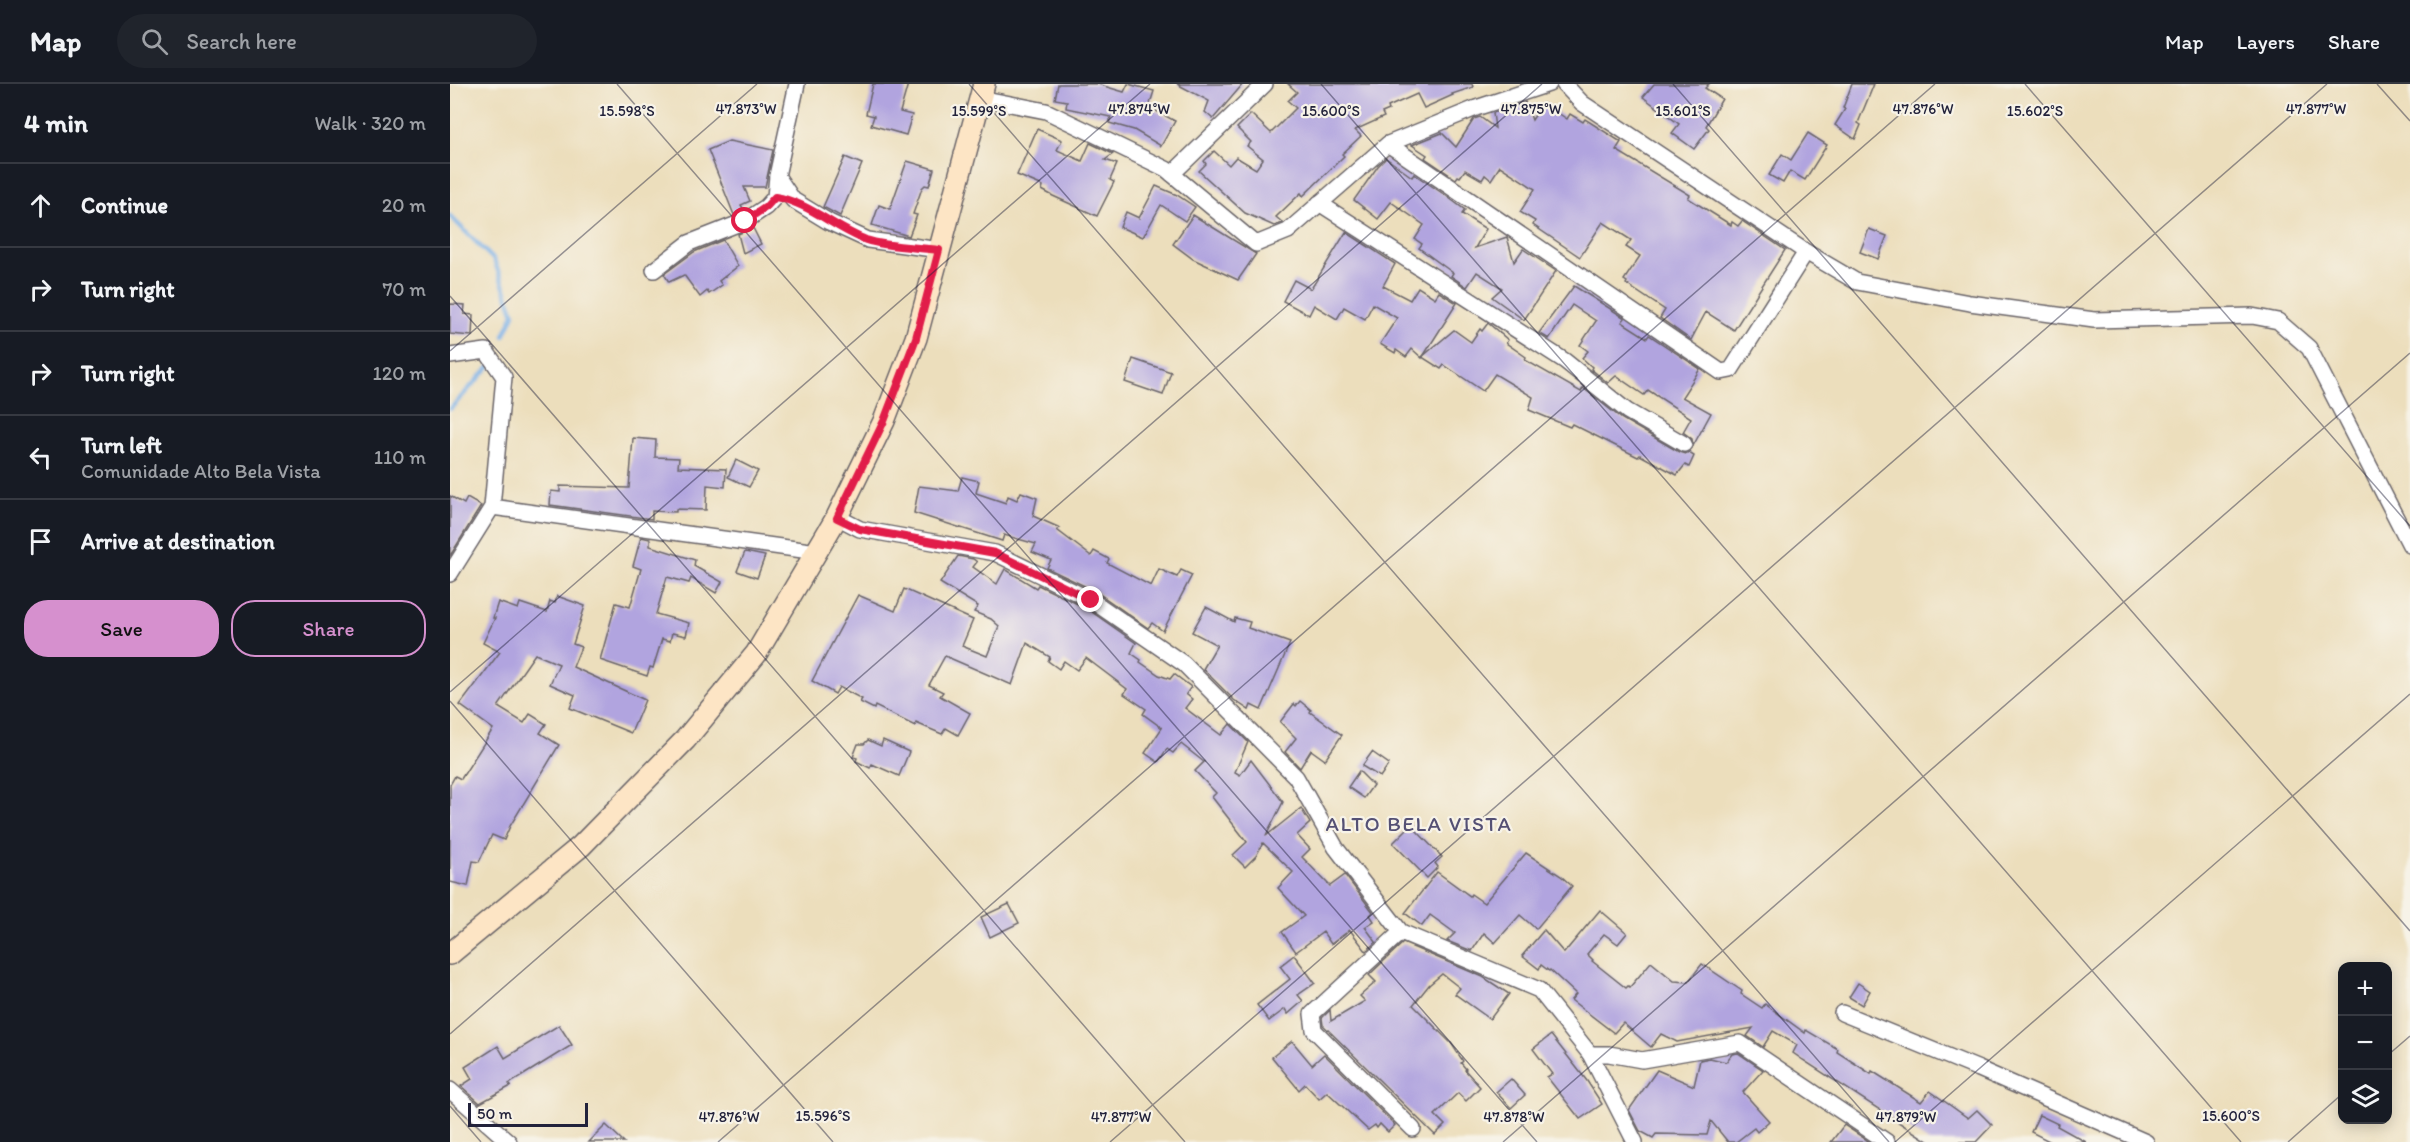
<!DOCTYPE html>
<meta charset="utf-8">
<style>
:root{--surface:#171b24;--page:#20242c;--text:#f1f3f6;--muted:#9ea1a6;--line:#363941;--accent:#d690ce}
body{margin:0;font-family:Itim,sans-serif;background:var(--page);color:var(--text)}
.controls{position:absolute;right:18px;bottom:18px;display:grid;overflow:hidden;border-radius:12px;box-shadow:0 3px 15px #0003}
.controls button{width:54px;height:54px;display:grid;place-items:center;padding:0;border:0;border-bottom:2px solid var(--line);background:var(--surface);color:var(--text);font:30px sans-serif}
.scale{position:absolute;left:18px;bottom:15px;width:120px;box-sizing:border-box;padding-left:6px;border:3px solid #22223b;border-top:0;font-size:16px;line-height:21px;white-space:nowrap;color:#22223b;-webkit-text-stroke:4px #f7f3e8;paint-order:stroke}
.stop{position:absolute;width:18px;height:18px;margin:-14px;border:4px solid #e11d48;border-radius:50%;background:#fff}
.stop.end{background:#e11d48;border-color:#fff;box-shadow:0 2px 6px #0008}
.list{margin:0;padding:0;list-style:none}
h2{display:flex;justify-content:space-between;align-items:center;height:78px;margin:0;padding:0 24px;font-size:26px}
h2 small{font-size:20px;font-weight:400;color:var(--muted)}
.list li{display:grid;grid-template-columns:39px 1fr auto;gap:18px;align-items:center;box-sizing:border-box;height:84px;padding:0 24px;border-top:2px solid var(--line)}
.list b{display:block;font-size:22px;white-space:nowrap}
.list p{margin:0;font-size:20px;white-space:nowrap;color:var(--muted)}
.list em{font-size:20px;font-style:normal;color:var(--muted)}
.actions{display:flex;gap:12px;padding:18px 24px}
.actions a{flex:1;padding:14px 0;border:2px solid var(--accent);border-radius:24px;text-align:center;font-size:21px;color:var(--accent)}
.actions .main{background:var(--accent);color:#111}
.icon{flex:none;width:33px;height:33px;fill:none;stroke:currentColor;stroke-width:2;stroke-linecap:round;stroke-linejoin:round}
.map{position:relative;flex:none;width:1960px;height:1058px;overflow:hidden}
header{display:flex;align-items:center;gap:36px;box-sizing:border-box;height:84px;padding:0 30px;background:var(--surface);border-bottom:2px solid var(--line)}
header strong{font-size:28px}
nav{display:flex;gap:33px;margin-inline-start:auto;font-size:21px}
.search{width:420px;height:54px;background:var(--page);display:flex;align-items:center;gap:15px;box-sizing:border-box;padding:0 21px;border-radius:33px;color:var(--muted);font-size:22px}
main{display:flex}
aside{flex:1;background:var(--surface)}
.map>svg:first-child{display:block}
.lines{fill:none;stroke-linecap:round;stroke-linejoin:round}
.stream{stroke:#77afe7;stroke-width:4.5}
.building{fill:#b1a4df}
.minor-casing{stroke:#696468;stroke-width:18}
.secondary-casing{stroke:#696468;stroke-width:24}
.minor{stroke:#fff;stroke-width:15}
.secondary{stroke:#fde5c5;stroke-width:21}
.route{stroke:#e11d48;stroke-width:8}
.ticks{fill:none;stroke:#22223b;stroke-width:1.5;stroke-opacity:0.45}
.labels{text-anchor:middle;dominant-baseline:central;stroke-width:4.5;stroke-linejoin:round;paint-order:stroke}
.neighbourhood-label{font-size:21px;letter-spacing:1.5px;fill:#545074;stroke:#f7f3e8}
.ticks-label{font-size:15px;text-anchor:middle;fill:#22223b;stroke:#f7f3e8;stroke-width:4.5;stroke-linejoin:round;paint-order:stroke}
</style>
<header>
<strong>Map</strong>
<div class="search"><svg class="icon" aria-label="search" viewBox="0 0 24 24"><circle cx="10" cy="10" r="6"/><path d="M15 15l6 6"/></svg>Search here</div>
<nav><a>Map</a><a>Layers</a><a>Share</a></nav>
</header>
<main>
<aside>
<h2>4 min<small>Walk · 320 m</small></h2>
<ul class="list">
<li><svg class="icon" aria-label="ahead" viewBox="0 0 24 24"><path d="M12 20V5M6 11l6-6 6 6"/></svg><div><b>Continue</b></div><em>20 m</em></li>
<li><svg class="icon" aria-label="right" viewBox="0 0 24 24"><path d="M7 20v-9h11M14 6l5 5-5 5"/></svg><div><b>Turn right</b></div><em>70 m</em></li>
<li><svg class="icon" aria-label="right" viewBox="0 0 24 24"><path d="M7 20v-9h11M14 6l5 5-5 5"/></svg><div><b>Turn right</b></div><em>120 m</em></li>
<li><svg class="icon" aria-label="left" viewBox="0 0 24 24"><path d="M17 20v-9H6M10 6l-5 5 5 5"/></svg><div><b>Turn left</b><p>Comunidade Alto Bela Vista</p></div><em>110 m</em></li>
<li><svg class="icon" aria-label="arrive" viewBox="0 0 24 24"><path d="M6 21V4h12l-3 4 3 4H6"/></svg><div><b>Arrive at destination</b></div></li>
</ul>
<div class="actions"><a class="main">Save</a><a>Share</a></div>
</aside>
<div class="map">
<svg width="1960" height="1058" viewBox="0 0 1960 1058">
<rect width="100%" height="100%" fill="#f7f3e8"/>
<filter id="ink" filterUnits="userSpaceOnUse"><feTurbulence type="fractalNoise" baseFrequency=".0167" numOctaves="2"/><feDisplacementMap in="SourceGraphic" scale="12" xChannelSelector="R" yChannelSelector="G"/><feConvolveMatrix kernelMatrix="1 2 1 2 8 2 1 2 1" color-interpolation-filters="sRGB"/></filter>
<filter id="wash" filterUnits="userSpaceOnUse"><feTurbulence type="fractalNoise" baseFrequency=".008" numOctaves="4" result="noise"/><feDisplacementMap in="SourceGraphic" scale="24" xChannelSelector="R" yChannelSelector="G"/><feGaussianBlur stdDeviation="1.35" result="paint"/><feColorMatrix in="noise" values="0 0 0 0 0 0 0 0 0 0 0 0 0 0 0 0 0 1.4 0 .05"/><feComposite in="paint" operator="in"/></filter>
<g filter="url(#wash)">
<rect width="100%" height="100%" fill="#ecdebc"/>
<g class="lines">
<!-- stream -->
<g class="stream">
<path d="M0 132 44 176 64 230 54 252"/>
<path d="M0 325 41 281"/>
</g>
</g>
<g id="blocks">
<!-- building -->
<g class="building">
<path d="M423 0H458L450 28 462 31 456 51 421 41 424 32 416 30Z"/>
<path d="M608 0H647L674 8 678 0 704 7 699 23 725 37 711 62 684 46 659 39 661 33 616 24 617 17 605 15Z"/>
<path d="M727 0H793L763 35 755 28 759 17Z"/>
<path d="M838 0H1022L1023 3 1002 10 1003 11 974 24 967 10 938 23 939 26 932 29 934 33 905 46 911 52 892 70 894 72 853 112 851 109 826 133 833 139 824 142 795 129 749 87 756 80 754 77 764 67 779 81 786 73 806 85 813 75 797 62 801 58 787 44 801 30 821 49 846 24 838 17 847 8Z"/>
<path d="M1204 0H1259L1255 4 1272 15 1256 42 1259 45 1244 65 1222 49 1229 40 1193 13Z"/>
<path d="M1402 0H1424L1408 39 1411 41 1405 55 1385 41 1395 25 1393 24Z"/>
<path d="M1075 18 1082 36 1093 19 1117 35 1120 30 1133 38 1135 35 1171 58 1166 66 1240 111 1238 114 1281 141 1282 138 1288 142 1292 137 1335 166 1284 246 1256 228 1241 256 1210 234 1215 226 1176 200 1177 198 1174 196 1190 172 1176 163 1181 156 1153 138 1130 173 1083 141 1085 137 1070 128 1085 105 1050 82 1041 96 1035 91 1032 96 1015 86 1010 93 1008 92 1006 95 975 74 977 71 962 61 992 49 1006 63 1024 35 1030 33 1045 44 1043 29Z"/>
<path d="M587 45 612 56 607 66 632 77 640 59 663 70 655 76 667 80 660 96 664 98 647 132 603 112 592 106 593 102 567 91Z"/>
<path d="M1358 49 1377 61 1355 96 1340 87 1333 99 1319 91 1332 70 1341 76Z"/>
<path d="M279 57 323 66 315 103H294L300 117 291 121 294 126 284 131 258 66Z"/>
<path d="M395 73 412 80 390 132 373 123Z"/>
<path d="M936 74 962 93 964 90 995 111 1015 126 1012 130 1036 145 1025 164 1057 153 1064 178 1073 165 1106 187 1074 236 1042 213 1052 204 1027 188 1017 203 1001 192 1003 189 999 186 969 164 972 160 965 155 974 141 941 118 928 135 904 116 928 82Z"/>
<path d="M457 77 484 85 479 102 475 101 472 104 463 130 467 131 459 152 422 141 429 121 440 125Z"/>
<path d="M706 102 727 111 745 123 735 137 711 121 693 153 670 143 676 128 689 134Z"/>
<path d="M743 131 806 170 788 196 743 175 723 160Z"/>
<path d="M303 144 311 160 293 169 288 150Z"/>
<path d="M1419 145 1437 152 1428 175 1410 168Z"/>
<path d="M896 148 945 180 933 202 960 216 968 203 985 214 989 208 1007 219 972 274 962 265 956 273 946 266 945 269 930 260 947 234 923 220 915 235 894 223 887 235 864 221 859 231 833 217 844 196 861 205Z"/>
<path d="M273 156 288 182 269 197 272 201 259 210 257 207 250 213 234 191 219 198 214 190 244 168Z"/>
<path d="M1124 202 1175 234 1172 238 1197 254 1199 251 1250 285 1232 313 1261 329 1243 362 1242 355 1233 348 1241 334 1198 306 1194 311 1166 292 1158 299 1141 285 1142 283 1132 274 1138 267 1130 261 1146 237 1122 221 1099 255 1089 249Z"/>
<path d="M0 220 15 221 14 230 23 231 22 252 0 250Z"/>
<path d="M1038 239 1058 256 1056 259 1076 273 1075 276 1131 308 1133 304 1172 335 1229 368 1235 370 1241 367 1239 369 1244 372 1239 383 1235 381 1227 391 1190 371 1188 373 1122 340 1120 343 1079 326 1083 313 1045 290 1033 307 994 281 991 285 972 273 1004 246 1021 258 1030 245 1032 247Z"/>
<path d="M683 275 721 288 713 311 675 298Z"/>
<path d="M183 354 206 356 205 373 229 374 228 383 276 385 275 403 257 401 256 426 226 425V428L202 427V435L100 421 101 407 110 408V402L179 404Z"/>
<path d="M286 376 308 387 299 403 278 393Z"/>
<path d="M512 393 529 397 526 409 556 419 558 412 567 416 571 408 587 414 583 432 610 444 607 446 641 472 644 467 659 475 657 479 701 502 709 485 727 493 731 486 742 491 713 547 702 539 698 544 645 507 597 484 601 476 582 468 586 460 554 451 552 457 464 429 469 402 508 407Z"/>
<path d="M0 412 14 420 17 414 31 422 0 472Z"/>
<path d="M191 453 200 455V462L245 476 244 482 272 498 266 509 241 494 239 499 217 493 206 530 239 539 236 552 222 549 220 557 212 555 203 584 200 583 197 592 150 576 166 519 180 523 191 485 183 482Z"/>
<path d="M295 468 315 472 307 494 287 487Z"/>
<path d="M508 472 523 475 527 478 523 483 547 500 555 485 586 504 588 501 636 524 686 559 681 569 691 576 690 578 709 591 720 595 724 590 741 603 736 610 742 615 735 624 771 651 780 640 798 658 785 688 790 691 801 676 833 718 816 752 851 724 860 739 847 751 860 765 852 773 880 802 895 791 923 828 920 831 924 837 915 843 926 858 916 867 900 846 881 860 873 848 846 868 832 848 854 832 828 804 843 788 813 759 806 772 795 783 783 771 797 758 762 713 766 709 745 687 754 678 731 660 723 669 717 665 708 678 695 669 712 644 693 630 696 625 674 610 677 605 636 574 627 586 614 577 609 585 598 577 600 573 577 559 562 601 495 572 479 601 493 608 490 612 520 629 508 651 496 644 492 650 466 639 465 642 425 622 424 625 410 618 412 615 389 603 385 610 362 597 408 511 445 527 454 505 523 536 512 562 537 572 549 542 541 535 524 528 528 522 490 499Z"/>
<path d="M107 512 135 522 123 560 131 563 123 583 195 616 181 649 120 624 125 611 100 600 109 580 85 570 48 623 74 639 80 630 96 640 90 649 109 661 60 742 54 756 42 751 29 778 23 777 18 802 0 798V701L5 692 11 695 43 645 10 621 50 568 33 559 45 534H43L48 518 68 525 70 519 97 528 100 517 105 519Z"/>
<path d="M756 523 784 538 785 534 800 538 798 544 840 559 811 626 801 621 799 626 784 616 753 585 767 561 742 548Z"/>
<path d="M850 617 861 626 860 628 892 651 875 676 861 666 850 684 835 668 846 654 830 638 844 620 846 622Z"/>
<path d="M418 656 431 662 433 656 459 668 449 692 422 680 420 684 406 677 407 674 403 673 408 660H414Z"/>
<path d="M922 668 939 680 930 693 912 682Z"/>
<path d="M909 687 923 701 914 714 898 703Z"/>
<path d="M961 741 992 773 985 779 988 783 977 794 943 759Z"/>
<path d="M1076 769 1111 792 1122 802 1086 845 1070 831 1045 859 1034 849 1022 867 997 857 1005 849 980 831 972 842 955 829 987 788 1020 812 1021 810 1034 819Z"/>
<path d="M559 820 569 839 540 853 531 833Z"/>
<path d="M1150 826 1177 849 1168 860 1154 850 1137 870 1143 876 1142 877 1176 904 1178 902 1180 903 1201 878 1224 897 1238 898 1252 880 1292 907 1291 910 1312 924 1315 920 1355 949 1356 946 1388 965 1387 968 1421 990 1422 987 1471 1018 1480 1007 1518 1034 1527 1026 1542 1041 1526 1058H1479L1353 976 1343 969 1347 961 1323 947 1313 963 1297 952 1303 944 1227 958 1211 950 1201 963 1173 939 1164 949 1121 916 1126 910 1100 886 1099 887 1091 881 1089 885 1072 872 1094 846 1114 869Z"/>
<path d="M953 859 1033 893 1059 910 1040 935 1005 910 1010 904 992 890 979 901 963 921 1001 959 1013 977 1011 979 1016 985 1015 986 1030 1003 1016 1017 1008 1009 985 1031 995 1041 985 1051 873 941 872 934 880 926 881 937 915 917 910 912 926 898 919 891Z"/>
<path d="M844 871 865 899 848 911 853 917 838 930 835 925 819 937 807 921 840 895 830 882Z"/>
<path d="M1408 899 1420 907 1412 921 1399 913Z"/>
<path d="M109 941 122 961 59 1000 61 1002 30 1019 11 1002 22 995 15 983 48 962 55 974Z"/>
<path d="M1101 951 1137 997 1152 1020 1130 1035 1097 993 1102 990 1083 965Z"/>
<path d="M842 957 862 981 874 970 945 1041 938 1048 930 1040 927 1044 925 1041 918 1046 877 1008 869 1015 855 1000 849 1006 822 973Z"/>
<path d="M1288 969 1313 986 1293 1008 1319 1037 1307 1048 1304 1044 1286 1058H1278L1261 1037 1257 1051 1206 1050 1203 1054 1190 1047 1179 1026 1207 986 1244 1002 1250 976 1260 974 1276 978 1282 970Z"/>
<path d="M1061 995 1075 1011 1061 1024 1046 1008Z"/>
<path d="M1589 1031 1608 1040 1607 1042 1636 1058H1601L1581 1048Z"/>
<path d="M156 1041 174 1058H139Z"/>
<path d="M1394 1041 1420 1058H1381Z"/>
</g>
</g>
</g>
<g filter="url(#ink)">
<use href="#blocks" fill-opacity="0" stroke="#696468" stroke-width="1.5"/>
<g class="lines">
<!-- minor casing -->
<g class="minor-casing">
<g id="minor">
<path d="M530 14 596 27 716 85 806 160 838 147 938 60 1026 24 1099 0"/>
<path d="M938 60 1271 288 1281 286 1356 168 1132 19 1114 0"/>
<path d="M722 90 815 0"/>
<path d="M327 92 343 116 379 138 418 156 490 166"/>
<path d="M869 119 1115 277 1177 327 1234 360"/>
<path d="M1356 168 1407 198 1520 219 1644 236 1802 232 1828 237 1859 264 1960 461"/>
<path d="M204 186 239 159 295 137 316 123 325 113 327 92 347 0"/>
<path d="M0 272 36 267 54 293 42 423 0 490"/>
<path d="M42 423 367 468"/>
<path d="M387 433 410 445 545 469 641 516 734 580 846 693 886 764 951 848 1089 906 1140 970H1159L1192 976 1290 959 1437 1058"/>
<path d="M951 848 862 930 864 946 963 1045"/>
<path d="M1392 929 1529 985 1696 1058"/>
<path d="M1140 970 1185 1058"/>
<path d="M0 1006 59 1058"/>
</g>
</g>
<!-- secondary casing -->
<g class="secondary-casing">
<path id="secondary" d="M0 870 131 762 235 656 306 570 387 433 434 337 466 254 534 0"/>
</g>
<!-- minor -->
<use href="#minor" class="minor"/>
<!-- secondary -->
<use href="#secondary" class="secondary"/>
</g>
</g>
<g class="lines" filter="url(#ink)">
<!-- route -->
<path class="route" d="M295 137 316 123 325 113C358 118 384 144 416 156 437 163 467 163 489 166L466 254 434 337 387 434 410 445 545 469 641 516"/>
</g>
<!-- ticks -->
<path class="ticks" d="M167 0 1087 1058M519 0 1439 1058M871 0 1791 1058M1223 0 1960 847M1575 0 1960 442M1927 0 1960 37M0 212 735 1058M0 267 307 0M0 608 700 0M0 617 383 1058M0 950 1092 0M1938 971 1960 952M0 1022 31 1058M268 1058 1485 0M660 1058 1877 0M1053 1058 1960 269M1445 1058 1960 610M1838 1058 1892 1010"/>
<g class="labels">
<!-- neighbourhood labels -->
<g class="neighbourhood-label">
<text x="969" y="739">ALTO BELA VISTA</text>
</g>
</g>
<g class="ticks-label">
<text x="296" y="30">47.873°W</text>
<text x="689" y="30">47.874°W</text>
<text x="1081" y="30">47.875°W</text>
<text x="1473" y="30">47.876°W</text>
<text x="1866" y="30">47.877°W</text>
<text x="1585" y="32">15.602°S</text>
<text x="177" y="32">15.598°S</text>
<text x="529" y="32">15.599°S</text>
<text x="881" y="32">15.600°S</text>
<text x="1233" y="32">15.601°S</text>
<text x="373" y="1037">15.596°S</text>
<text x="1781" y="1037">15.600°S</text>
<text x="279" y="1038">47.876°W</text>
<text x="671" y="1038">47.877°W</text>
<text x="1064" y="1038">47.878°W</text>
<text x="1456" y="1038">47.879°W</text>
</g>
</svg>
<div class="controls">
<button>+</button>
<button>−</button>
<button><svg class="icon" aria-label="layers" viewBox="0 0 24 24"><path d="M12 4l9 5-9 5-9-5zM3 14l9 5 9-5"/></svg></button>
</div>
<div class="scale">50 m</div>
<div class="stop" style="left:295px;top:137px"></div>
<div class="stop end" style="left:641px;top:516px"></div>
</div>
</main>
